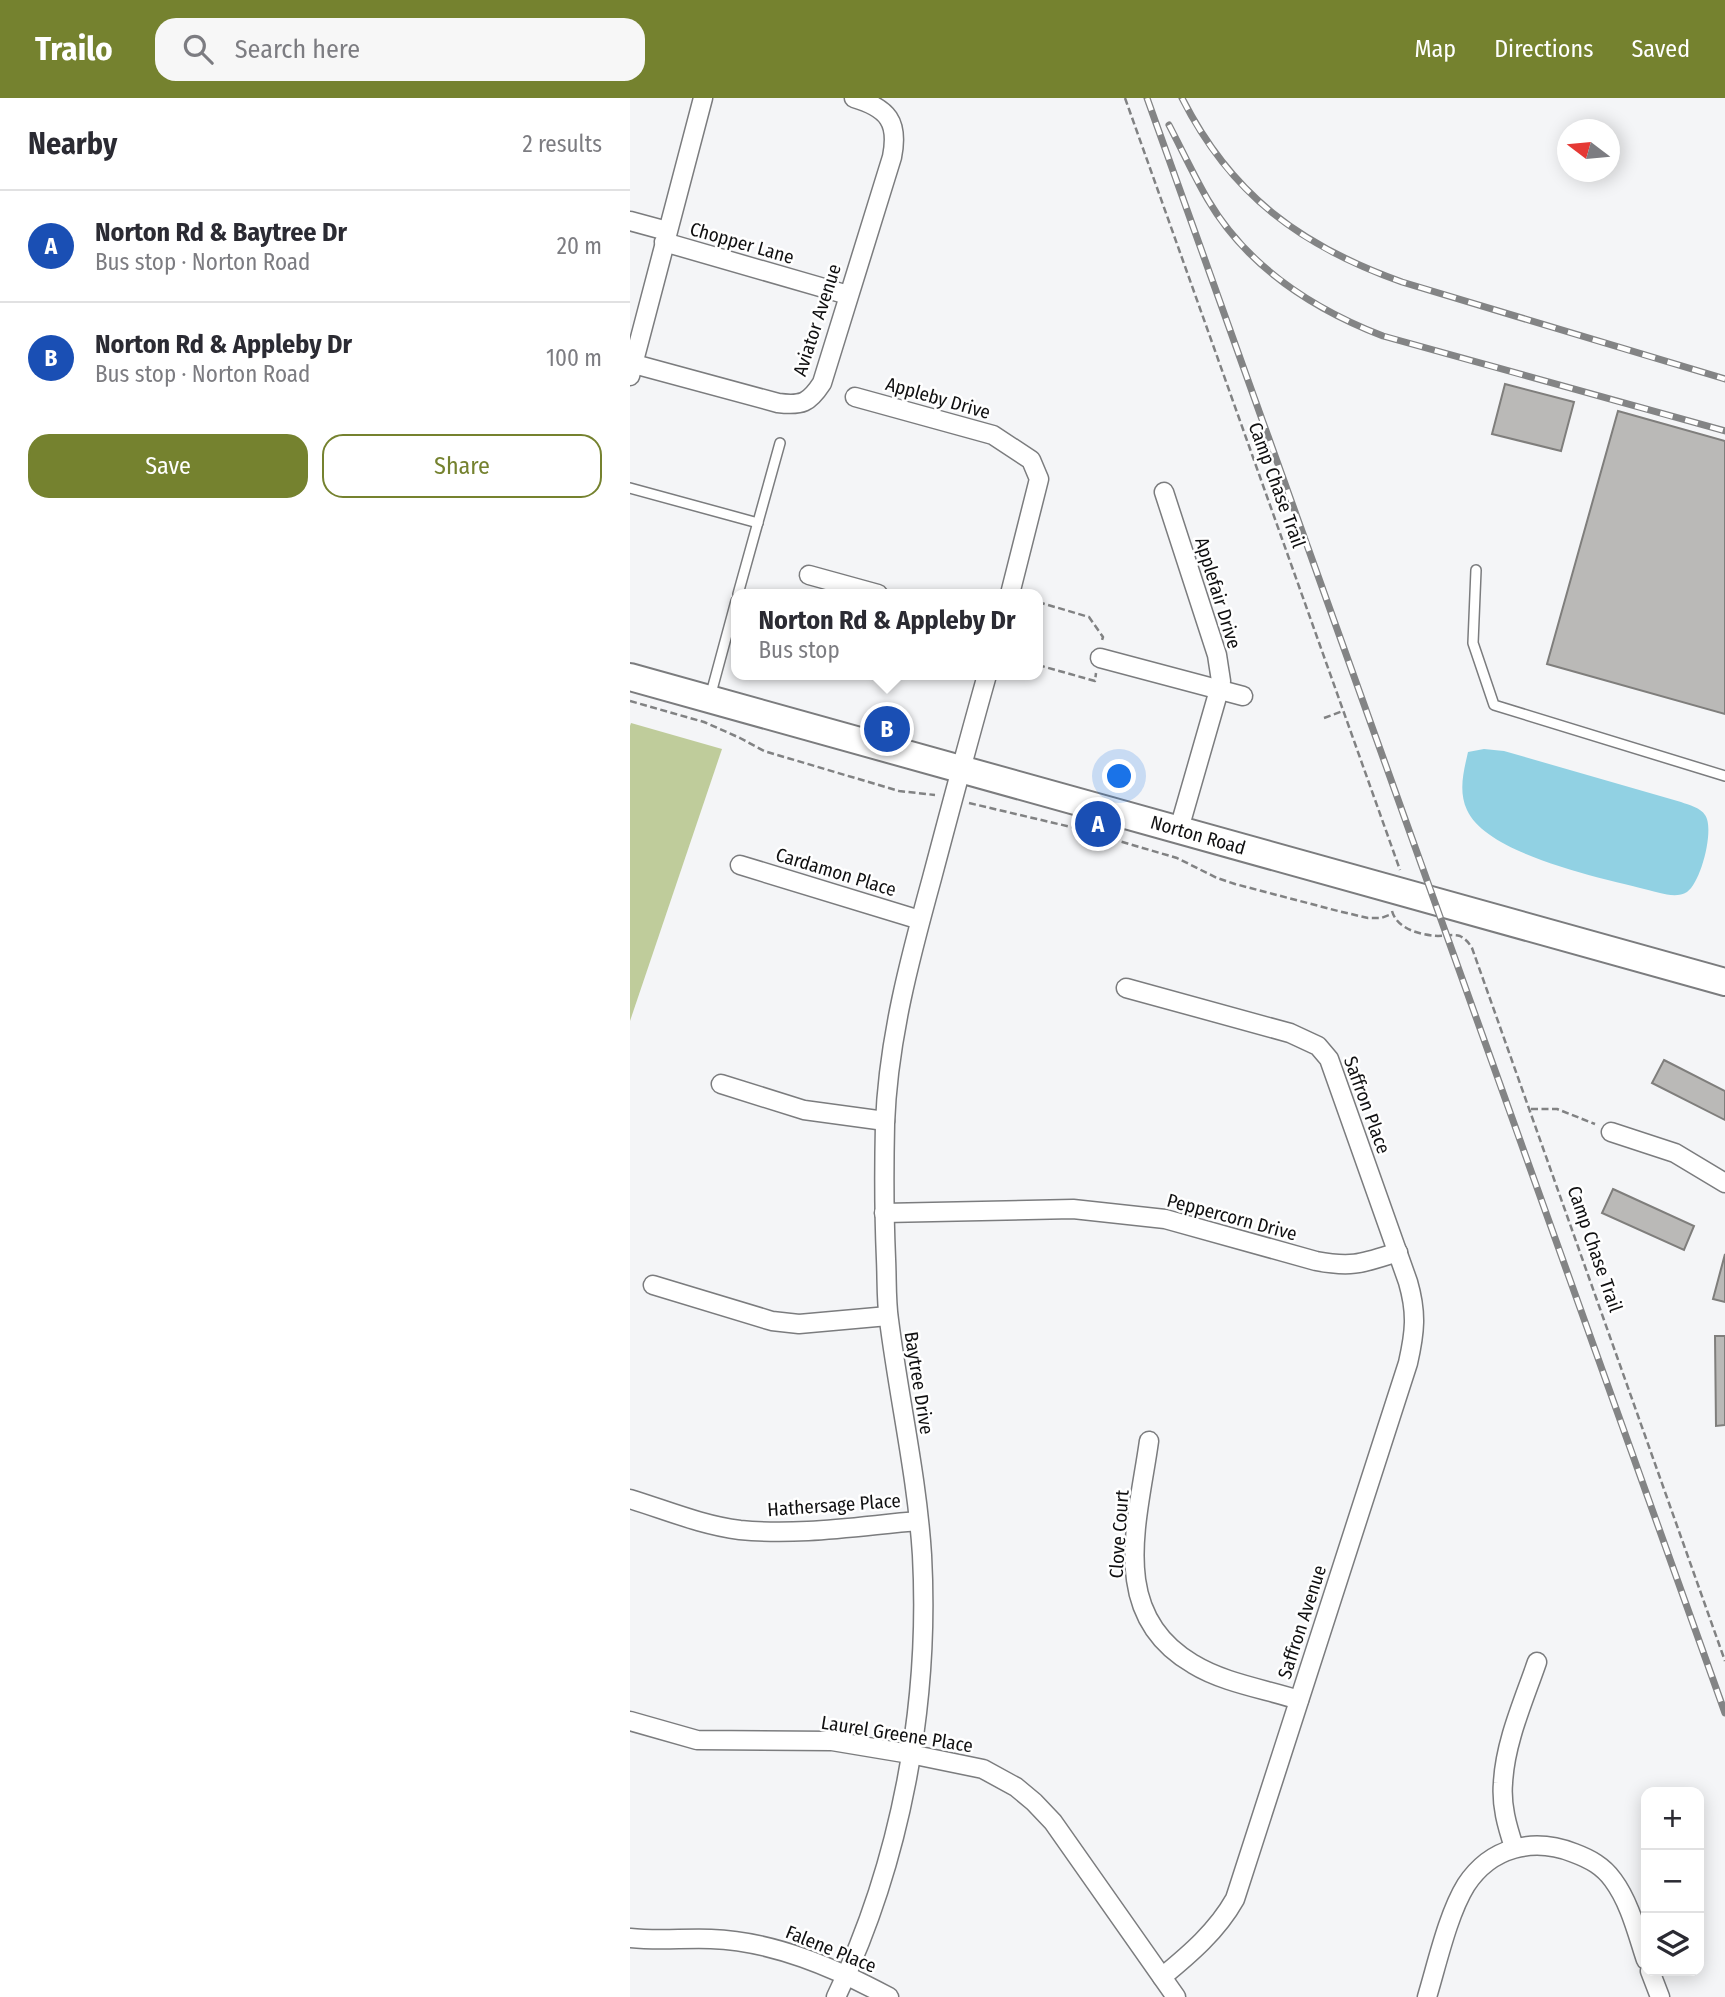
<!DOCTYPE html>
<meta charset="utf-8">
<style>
:root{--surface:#fff;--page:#f7f7f7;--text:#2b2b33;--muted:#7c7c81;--line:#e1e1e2;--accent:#75822f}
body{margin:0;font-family:"Fira Sans Condensed",sans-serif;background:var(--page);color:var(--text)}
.controls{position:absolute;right:21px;bottom:21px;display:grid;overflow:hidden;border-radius:14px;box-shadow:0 4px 18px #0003}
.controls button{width:63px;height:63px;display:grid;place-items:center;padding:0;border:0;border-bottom:2px solid var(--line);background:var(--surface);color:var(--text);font:35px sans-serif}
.compass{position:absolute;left:927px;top:21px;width:63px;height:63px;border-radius:50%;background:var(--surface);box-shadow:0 4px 18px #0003;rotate:286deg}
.you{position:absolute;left:490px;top:679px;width:24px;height:24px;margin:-18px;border:5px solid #fff;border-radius:50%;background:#1a73e8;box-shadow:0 0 0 10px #1a73e833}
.badge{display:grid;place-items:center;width:46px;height:46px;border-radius:50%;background:var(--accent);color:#fff;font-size:23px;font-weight:700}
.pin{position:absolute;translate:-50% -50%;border:4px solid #fff;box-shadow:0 2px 7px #0006}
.popup{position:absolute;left:101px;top:491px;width:312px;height:91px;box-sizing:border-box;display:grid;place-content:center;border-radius:14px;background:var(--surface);filter:drop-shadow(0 2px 5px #0005);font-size:23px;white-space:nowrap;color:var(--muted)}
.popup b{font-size:26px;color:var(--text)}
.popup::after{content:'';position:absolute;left:50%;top:100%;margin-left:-14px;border:14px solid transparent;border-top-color:var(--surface)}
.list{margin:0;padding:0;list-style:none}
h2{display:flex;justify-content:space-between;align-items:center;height:91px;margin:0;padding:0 28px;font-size:30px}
h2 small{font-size:23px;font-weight:400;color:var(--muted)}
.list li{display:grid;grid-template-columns:46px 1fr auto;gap:21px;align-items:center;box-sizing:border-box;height:112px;padding:0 28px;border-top:2px solid var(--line)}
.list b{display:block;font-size:26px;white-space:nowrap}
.list p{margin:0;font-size:23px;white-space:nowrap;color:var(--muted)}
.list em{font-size:23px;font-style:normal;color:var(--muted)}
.actions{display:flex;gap:14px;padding:21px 28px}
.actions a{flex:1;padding:16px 0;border:2px solid var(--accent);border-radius:21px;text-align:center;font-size:24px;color:var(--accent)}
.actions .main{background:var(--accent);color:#fff}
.icon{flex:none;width:38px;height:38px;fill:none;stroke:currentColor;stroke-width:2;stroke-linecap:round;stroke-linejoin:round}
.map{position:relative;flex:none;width:1095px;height:1899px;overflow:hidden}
header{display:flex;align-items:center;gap:42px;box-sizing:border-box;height:98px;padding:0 35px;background:var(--accent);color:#fff}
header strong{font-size:33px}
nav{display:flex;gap:38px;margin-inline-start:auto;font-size:24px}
.search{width:490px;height:63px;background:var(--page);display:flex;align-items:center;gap:18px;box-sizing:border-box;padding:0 24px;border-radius:21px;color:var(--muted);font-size:26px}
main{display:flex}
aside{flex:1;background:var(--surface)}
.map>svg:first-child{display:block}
.green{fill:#bfcc9b}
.water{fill:#91d1e3}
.building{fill:#bab9b7;stroke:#7f7e7c;stroke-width:2}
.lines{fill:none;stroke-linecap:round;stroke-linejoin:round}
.lane-casing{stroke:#7b7c7e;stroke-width:12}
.street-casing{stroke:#7b7c7e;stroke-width:21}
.secondary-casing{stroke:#7b7c7e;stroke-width:30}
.path{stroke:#818283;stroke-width:2.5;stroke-dasharray:7 3.5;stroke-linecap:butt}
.lane{stroke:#fff;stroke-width:9}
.street{stroke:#fff;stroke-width:18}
.secondary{stroke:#fff;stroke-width:26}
.rail-casing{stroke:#838485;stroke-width:7}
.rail{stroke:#fff;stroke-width:4.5;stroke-dasharray:13;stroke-linecap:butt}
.labels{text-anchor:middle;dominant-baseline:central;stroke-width:5;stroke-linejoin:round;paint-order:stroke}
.street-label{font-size:19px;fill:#101011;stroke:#fff}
</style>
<header>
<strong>Trailo</strong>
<div class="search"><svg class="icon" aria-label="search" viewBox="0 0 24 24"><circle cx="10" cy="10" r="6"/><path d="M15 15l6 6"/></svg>Search here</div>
<nav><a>Map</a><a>Directions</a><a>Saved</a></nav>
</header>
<main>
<aside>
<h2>Nearby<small>2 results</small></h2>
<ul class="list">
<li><span class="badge" style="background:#1a4fb4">A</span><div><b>Norton Rd &amp; Baytree Dr</b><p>Bus stop · Norton Road</p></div><em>20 m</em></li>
<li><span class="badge" style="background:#1a4fb4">B</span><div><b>Norton Rd &amp; Appleby Dr</b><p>Bus stop · Norton Road</p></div><em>100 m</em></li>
</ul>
<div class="actions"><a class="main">Save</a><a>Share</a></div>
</aside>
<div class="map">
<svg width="1095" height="1899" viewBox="0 0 1095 1899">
<rect width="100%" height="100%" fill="#f4f5f7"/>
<!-- green -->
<path class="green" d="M1 625 92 651 0 923V628Z"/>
<!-- water -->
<path class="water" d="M854 651 874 653 1051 704C1059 707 1071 710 1075 717 1085 730 1071 785 1057 794 1049 799 1038 797 1030 795 982 782 858 759 837 712 828 693 834 672 838 654Z"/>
<!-- building -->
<g class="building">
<path d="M875 286 944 304 931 353 862 336Z"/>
<path d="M988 313 1095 343V616L917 566Z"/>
<path d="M1034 962 1095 993V1022L1022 985Z"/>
<path d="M983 1091 1064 1128 1054 1152 972 1115Z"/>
<path d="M1095 1156V1204L1083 1201Z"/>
<path d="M1085 1238H1095V1327L1086 1328Z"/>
</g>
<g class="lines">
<!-- lane casing -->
<g class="lane-casing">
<g id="lane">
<path d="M0 390 128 425"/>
<path d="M846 472 843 545 864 607 1095 678"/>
<path d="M108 496 150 345"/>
<path d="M80 599 106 503"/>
</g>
</g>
<!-- street casing -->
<g class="street-casing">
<g id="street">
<path d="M0 123 37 133"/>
<path d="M34 144 218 197"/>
<path d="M4 266 148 305C172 308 179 305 192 285L262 59C269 24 258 10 224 0"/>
<path d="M0 278 73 0"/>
<path d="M225 299 363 337 401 362 409 381 380 496"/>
<path d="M534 394 587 557 591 583 589 592 549 731"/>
<path d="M179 477 248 496"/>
<path d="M470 560 613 598"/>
<path d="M110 767 290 822"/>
<path d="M496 890 660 935 688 948 699 961 778 1184C787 1215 785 1234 778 1265L605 1801C587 1833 560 1856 532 1879"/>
<path d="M91 986 174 1012 255 1023"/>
<path d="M981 1034 1045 1055 1095 1085"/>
<path d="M254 1115 443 1111 535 1121 686 1163C723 1170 733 1165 768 1154"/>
<path d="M23 1187 142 1223 169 1226 258 1218"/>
<path d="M519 1343C508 1423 477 1516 563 1566 594 1585 635 1591 669 1602"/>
<path d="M0 1401C36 1412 71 1427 110 1432 169 1438 229 1428 288 1423"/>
<path d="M0 1623 67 1642 202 1643 280 1656 353 1671 386 1689 404 1704 423 1724 546 1899"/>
<path d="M884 1749C877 1728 871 1707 873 1685 875 1644 894 1602 907 1564"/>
<path d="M0 1840C27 1843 54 1840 81 1841 143 1843 205 1870 259 1899"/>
<path d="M1020 1873 1030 1899"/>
<path d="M206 1899C271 1764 300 1607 292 1457 287 1378 269 1301 259 1222 256 1202 257 1181 256 1161 254 1116 254 1071 255 1026 258 942 280 860 302 780 320 712 338 644 357 577"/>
<path d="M797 1899C807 1866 818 1816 836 1787 861 1749 903 1739 944 1755 960 1761 973 1768 983 1782 1000 1805 1007 1835 1016 1862"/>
</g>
</g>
<!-- secondary casing -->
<g class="secondary-casing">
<path id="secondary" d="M0 579 1095 884"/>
</g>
<!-- path -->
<g class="path">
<path d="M495 0 770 772"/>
<path d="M408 504 459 519 473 539 471 545"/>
<path d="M408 567 465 583 466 575"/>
<path d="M0 603 74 624 110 640 134 653 269 693 305 697"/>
<path d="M694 620 713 613"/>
<path d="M339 705 441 729 547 760 587 780 605 786 708 813 738 820H751L762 816"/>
<path d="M762 813C767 831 790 837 808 838 816 838 822 836 830 838 836 841 839 845 842 850L1095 1563"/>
<path d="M901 1011H927L965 1026"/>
</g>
<!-- lane -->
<use href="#lane" class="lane"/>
<!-- street -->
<use href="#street" class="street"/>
<!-- secondary -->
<use href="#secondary" class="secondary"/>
<!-- rail casing -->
<g class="rail-casing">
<g id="rail">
<path d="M517 0 1095 1615"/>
<path d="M552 0C601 97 671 148 772 184L1095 281"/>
<path d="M539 27C552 52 564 78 578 102 617 168 683 211 753 238L1095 333"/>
</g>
</g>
<!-- rail -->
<use href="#rail" class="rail"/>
</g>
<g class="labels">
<!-- street labels -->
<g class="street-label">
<text transform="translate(112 145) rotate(16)">Chopper Lane</text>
<text transform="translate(187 222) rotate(-72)">Aviator Avenue</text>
<text transform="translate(308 300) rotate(16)">Appleby Drive</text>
<text transform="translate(647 387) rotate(70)">Camp Chase Trail</text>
<text transform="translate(588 495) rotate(73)">Applefair Drive</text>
<text transform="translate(568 737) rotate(16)">Norton Road</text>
<text transform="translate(206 774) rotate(17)">Cardamon Place</text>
<text transform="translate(737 1007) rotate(70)">Saffron Place</text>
<text transform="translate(602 1119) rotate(15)">Peppercorn Drive</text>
<text transform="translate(965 1151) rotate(71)">Camp Chase Trail</text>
<text transform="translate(289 1285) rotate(81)">Baytree Drive</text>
<text transform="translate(204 1407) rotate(-4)">Hathersage Place</text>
<text transform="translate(489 1436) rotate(-86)">Clove Court</text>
<text transform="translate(672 1524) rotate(-72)">Saffron Avenue</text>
<text transform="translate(267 1636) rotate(9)">Laurel Greene Place</text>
<text transform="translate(201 1851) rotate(22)">Falene Place</text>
</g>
</g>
</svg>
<div class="controls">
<button>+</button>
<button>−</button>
<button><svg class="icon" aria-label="layers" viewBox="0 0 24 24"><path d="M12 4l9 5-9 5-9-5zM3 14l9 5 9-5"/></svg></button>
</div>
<svg class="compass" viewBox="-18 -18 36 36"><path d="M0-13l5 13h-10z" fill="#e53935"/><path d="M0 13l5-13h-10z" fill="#7c7c81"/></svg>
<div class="you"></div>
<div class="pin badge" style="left:468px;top:726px;background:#1a4fb4">A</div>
<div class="pin badge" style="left:257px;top:631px;background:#1a4fb4">B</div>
<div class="popup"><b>Norton Rd &amp; Appleby Dr</b>Bus stop</div>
</div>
</main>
